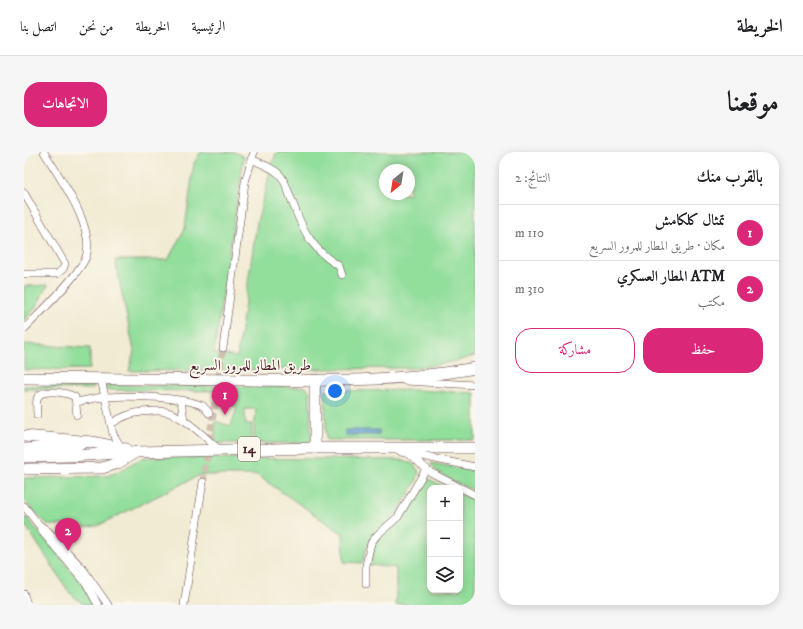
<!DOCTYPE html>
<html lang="ar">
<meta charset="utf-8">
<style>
:root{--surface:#fff;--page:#f6f6f6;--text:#202124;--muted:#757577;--line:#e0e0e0;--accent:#db2777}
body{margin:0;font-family:"IM FELL DW Pica",Amiri,serif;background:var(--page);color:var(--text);direction:rtl}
.controls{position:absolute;right:12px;bottom:12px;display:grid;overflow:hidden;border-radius:8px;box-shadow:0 2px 10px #0003}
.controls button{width:36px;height:36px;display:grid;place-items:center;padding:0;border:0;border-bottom:1px solid var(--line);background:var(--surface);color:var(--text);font:20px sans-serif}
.compass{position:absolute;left:355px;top:12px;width:36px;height:36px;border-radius:50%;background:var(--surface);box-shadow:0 2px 10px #0003;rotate:210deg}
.you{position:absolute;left:311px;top:239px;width:14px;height:14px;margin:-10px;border:3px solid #fff;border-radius:50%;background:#1a73e8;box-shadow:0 0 0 6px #1a73e833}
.badge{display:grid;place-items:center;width:26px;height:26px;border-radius:50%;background:var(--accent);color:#fff;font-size:13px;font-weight:700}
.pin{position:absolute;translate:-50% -33px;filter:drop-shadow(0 1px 2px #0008)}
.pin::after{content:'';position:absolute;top:21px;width:14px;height:12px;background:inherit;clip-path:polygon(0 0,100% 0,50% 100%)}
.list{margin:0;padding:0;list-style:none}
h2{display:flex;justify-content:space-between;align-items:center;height:52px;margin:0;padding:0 16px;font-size:17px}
h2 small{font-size:13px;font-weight:400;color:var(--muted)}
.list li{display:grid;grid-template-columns:26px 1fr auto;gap:12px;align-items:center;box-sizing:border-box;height:56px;padding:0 16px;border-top:1px solid var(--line)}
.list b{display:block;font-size:15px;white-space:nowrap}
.list p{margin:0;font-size:13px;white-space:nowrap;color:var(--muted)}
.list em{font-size:13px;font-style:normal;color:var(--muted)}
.actions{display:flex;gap:8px;padding:12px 16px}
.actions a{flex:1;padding:9px 0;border:1px solid var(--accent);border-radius:16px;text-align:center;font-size:14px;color:var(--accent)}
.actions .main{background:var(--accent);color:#fff}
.icon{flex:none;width:22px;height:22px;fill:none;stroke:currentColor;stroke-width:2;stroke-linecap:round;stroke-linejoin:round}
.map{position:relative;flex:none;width:451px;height:453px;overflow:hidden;direction:ltr;border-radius:16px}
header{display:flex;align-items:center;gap:24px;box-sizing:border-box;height:56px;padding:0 20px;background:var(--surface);border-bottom:1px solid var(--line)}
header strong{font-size:19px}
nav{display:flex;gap:22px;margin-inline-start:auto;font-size:14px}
.intro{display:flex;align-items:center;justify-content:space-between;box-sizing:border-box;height:96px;padding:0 24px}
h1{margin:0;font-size:28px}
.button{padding:10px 18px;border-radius:16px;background:var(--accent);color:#fff;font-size:14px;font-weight:700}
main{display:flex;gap:24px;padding:0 24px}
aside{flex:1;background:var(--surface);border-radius:16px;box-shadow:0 2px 10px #0003}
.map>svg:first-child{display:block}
.green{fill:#92de9b;stroke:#6e7e63;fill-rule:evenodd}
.water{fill:#5ba2d1;stroke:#52607e}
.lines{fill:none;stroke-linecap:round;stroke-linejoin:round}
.minor-tunnel{stroke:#d0c2b1;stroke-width:7;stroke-dasharray:7 3.5;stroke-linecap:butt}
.minor-casing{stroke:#633e44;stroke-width:8}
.highway-casing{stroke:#633e44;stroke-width:12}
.minor{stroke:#fff;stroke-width:7}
.highway{stroke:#fff;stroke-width:11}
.labels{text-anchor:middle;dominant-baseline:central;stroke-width:3.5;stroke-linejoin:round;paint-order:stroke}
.shield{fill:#fbf7ec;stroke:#7f6065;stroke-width:1}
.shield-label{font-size:14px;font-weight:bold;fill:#4a1f2b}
.street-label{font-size:15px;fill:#4a1f2b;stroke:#fbf7ec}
</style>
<header>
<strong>الخريطة</strong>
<nav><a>الرئيسية</a><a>الخريطة</a><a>من نحن</a><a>اتصل بنا</a></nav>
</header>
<div class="intro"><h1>موقعنا</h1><a class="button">الاتجاهات</a></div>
<main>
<aside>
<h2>بالقرب منك<small>النتائج: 2</small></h2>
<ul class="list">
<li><span class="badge">1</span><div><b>تمثال كلكامش</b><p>مكان · طريق المطار للمرور السريع</p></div><em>110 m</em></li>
<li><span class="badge">2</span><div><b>ATM المطار العسكري</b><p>مكتب</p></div><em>310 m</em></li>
</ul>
<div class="actions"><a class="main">حفظ</a><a>مشاركة</a></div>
</aside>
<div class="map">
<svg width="451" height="453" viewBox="0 0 451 453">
<rect width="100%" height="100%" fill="#fbf7ec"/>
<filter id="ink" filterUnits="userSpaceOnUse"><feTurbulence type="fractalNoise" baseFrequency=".025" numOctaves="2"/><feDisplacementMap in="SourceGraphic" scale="8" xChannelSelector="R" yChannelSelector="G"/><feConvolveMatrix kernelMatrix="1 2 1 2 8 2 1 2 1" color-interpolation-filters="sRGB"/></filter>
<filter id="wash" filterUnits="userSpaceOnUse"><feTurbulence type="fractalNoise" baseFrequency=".012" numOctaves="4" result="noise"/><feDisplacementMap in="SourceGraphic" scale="16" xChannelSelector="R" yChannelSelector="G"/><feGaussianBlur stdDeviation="0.9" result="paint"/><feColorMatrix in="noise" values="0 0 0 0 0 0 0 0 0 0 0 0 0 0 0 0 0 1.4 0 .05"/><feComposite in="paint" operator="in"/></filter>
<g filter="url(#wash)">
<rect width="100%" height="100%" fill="#f1ebd3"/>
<!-- green -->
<g class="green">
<path d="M177 0H211L220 5 190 201 213 205 233 70 249 9 253 0H451V204L419 212 388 216 105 219 110 199 91 108H144L161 76 170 11ZM361 18H385V42H361Z"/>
<path d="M24 133 11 156 0 169V134Z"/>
<path d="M0 192 66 196V217L0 218Z"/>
<path d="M82 233 282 235 286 240 287 289 285 291H229L232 257H221V272H228L227 291H194L191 289V269L207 274 213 255 202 251 204 244 197 243 196 250 191 248V239L82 238Z"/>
<rect x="0" y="234" width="69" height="3"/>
<path d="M392 238 451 241V288H302L301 239Z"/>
<path d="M120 305 380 308 389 312 395 320 392 330 372 363 343 395 338 411 320 410 319 382 233 323H176L73 374 54 376 50 373H24L0 349V326L82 324C96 321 107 311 120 305Z"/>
<path d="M407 311 451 319V339C438 333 412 324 407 311Z"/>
<path d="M401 325 423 336H406V438H436V342L451 349V453H372V416L346 413 349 396 354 386 376 368Z"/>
<path d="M0 366H3L58 431 69 453H60L45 440 2 374H0Z"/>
</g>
<!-- water -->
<rect class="water" x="321" y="278" width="34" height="5"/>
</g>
<g filter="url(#ink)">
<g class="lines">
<!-- minor-tunnel -->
<path class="minor-tunnel" d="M179 330 199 196"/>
<!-- minor casing -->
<g class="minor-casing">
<g id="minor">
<path d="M227 7C236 11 247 15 254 21 262 28 264 40 268 49 278 77 288 98 315 114L318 123"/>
<path d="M0 41 41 112 39 117 33 122H0"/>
<path d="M0 177C18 159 37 141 52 121 55 116 60 111 62 105 72 75 35 25 20 0"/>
<path d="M199 196 221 30 230 0"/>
<path d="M77 227 89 282 97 295"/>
<path d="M381 229 451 233"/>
<path d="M157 249 160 268"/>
<path d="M53 250C63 248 73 245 83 245 104 243 161 245 179 254 181 256 183 258 185 261"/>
<path d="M13 263C13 258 12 252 13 247 16 235 44 241 51 245L53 263"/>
<path d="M87 272C97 265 106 261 118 260 126 259 135 258 143 260 162 265 181 286 196 298"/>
<path d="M377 300 451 315"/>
<path d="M384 301 406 320 451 343"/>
<path d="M0 354 15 373 20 382 62 431 74 453"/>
<path d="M17 374 24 379 59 417 84 453"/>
<path d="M342 432V413L347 391 353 383 374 365 402 317"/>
<path d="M0 442 3 453"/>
<path d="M160 453 179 330"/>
</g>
</g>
<!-- highway casing -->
<g class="highway-casing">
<g id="highway">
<path d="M0 226C75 227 150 227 224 228 300 229 376 230 451 216"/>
<path d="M0 284 68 290 102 297"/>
<path d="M291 296V228"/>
<path d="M0 297 41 295 57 292"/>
<path d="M0 305 45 304 113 300 291 296H451"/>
<path d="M3 317 78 316 94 311 110 301"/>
</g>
</g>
<!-- minor -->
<use href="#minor" class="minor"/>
<!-- highway -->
<use href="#highway" class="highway"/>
</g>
</g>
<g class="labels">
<!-- shield labels -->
<rect class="shield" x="214" y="285" width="22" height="24" rx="3"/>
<g class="shield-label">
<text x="225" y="297">14</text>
</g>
<!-- street labels -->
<g class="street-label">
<text x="226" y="213">طريق المطار للمرور السريع</text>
</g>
</g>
</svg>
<div class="controls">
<button>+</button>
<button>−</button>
<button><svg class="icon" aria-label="layers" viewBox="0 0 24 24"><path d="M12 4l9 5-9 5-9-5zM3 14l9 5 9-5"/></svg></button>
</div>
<svg class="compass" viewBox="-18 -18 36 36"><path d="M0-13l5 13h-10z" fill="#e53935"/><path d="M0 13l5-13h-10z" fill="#757577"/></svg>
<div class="you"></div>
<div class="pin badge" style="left:201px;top:263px">1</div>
<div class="pin badge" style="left:44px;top:399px">2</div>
</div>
</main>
